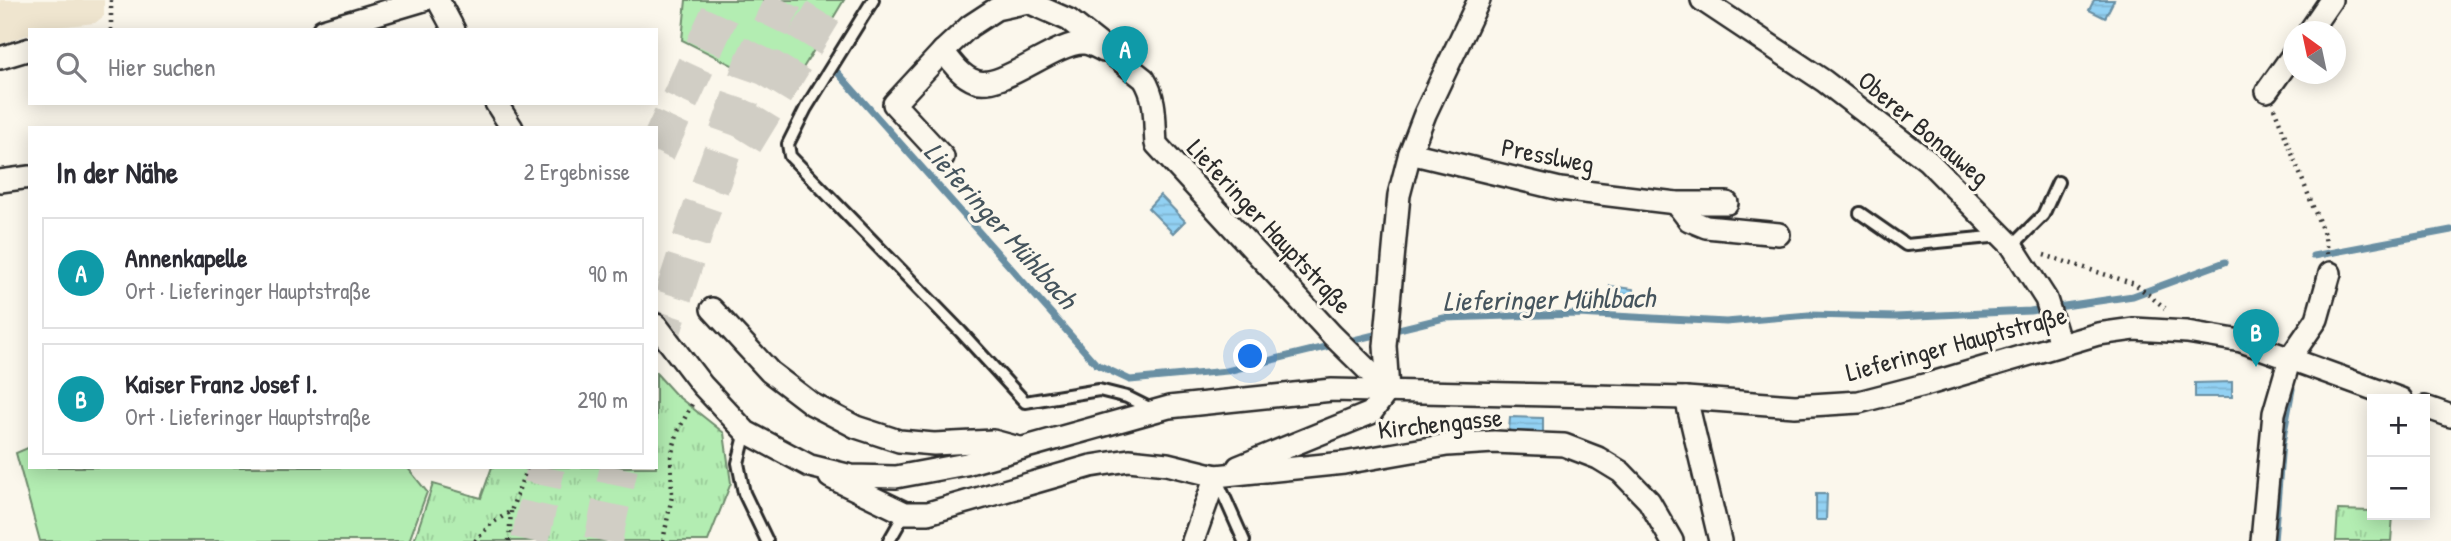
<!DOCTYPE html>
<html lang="de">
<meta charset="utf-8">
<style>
:root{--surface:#fff;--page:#f2f2f3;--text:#2b2b33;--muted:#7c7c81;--line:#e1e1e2;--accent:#7c3aed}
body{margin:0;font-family:"Patrick Hand",sans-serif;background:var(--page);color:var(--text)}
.controls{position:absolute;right:21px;bottom:21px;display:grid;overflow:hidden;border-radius:0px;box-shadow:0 4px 18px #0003}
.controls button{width:63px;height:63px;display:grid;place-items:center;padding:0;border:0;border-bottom:2px solid var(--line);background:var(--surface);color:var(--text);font:35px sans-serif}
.compass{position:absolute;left:2283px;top:21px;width:63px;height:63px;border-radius:50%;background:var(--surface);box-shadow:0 4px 18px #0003;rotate:327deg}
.you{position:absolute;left:1251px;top:357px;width:24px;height:24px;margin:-18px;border:5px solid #fff;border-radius:50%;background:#1a73e8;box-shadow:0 0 0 10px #1a73e833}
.badge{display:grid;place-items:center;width:46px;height:46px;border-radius:50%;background:var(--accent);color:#fff;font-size:23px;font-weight:700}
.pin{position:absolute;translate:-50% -58px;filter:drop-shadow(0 2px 4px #0008)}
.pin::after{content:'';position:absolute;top:37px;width:24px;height:21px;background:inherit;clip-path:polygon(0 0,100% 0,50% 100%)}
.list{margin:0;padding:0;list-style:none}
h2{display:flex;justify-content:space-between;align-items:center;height:91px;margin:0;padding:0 28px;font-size:30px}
h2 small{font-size:23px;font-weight:400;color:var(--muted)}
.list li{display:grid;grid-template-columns:46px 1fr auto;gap:21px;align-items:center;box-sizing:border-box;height:112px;margin:0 14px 14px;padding:0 14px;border:2px solid var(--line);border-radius:0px}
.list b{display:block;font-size:26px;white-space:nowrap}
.list p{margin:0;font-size:23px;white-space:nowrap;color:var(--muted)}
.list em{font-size:23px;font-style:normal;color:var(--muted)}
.icon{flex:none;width:38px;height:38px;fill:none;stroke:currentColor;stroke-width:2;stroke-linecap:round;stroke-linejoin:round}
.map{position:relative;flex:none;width:2451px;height:541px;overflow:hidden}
.search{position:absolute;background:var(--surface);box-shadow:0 4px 18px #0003;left:28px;top:28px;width:630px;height:77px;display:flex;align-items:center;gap:18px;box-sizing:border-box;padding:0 24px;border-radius:0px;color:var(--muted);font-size:26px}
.panel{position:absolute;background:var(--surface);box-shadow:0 4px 18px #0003;left:28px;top:126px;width:630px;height:343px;border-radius:0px}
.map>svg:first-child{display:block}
.built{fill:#efe5cf}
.grass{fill:#b3edb2;stroke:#6f8c6e;stroke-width:2}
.park{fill:url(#park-tufts);stroke:#6f8c6e;stroke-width:2}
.water{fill:url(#water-rules);stroke:#698fa3;stroke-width:2}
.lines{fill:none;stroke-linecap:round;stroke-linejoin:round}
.stream{stroke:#698fa3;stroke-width:7}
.motorway-tunnel{stroke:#d1cec5;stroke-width:38;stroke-dasharray:38 19;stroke-linecap:butt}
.service-casing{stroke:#2b2b2b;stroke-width:16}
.minor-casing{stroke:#2b2b2b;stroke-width:26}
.path{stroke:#2b2b2b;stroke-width:4.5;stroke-dasharray:2 5;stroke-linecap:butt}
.service{stroke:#fbf7ec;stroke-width:10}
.minor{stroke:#fbf7ec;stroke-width:21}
.labels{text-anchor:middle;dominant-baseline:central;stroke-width:6;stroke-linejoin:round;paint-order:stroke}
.street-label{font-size:26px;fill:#2b2b2b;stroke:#fbf7ec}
.water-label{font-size:28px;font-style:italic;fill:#45545d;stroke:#fbf7ec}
</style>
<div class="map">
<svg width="2451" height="541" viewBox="0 0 2451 541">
<defs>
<pattern id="park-tufts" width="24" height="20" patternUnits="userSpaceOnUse" patternTransform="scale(1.75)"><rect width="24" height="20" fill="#b3edb2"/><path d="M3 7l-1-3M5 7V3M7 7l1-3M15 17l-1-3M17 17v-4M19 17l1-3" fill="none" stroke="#9acb99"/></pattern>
<pattern id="water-rules" width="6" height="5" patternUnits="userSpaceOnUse" patternTransform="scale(1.75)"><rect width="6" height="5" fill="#92d1f3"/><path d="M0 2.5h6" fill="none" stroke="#7eb4d0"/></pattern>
</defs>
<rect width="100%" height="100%" fill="#fbf7ec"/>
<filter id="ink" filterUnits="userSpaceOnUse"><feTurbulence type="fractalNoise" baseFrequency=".0143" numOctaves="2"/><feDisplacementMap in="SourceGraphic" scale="14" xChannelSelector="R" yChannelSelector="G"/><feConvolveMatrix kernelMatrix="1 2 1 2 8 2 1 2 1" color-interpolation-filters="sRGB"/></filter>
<g filter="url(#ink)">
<!-- built -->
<path class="built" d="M0 0H104V16L95 23 30 30V34L0 44Z"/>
<!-- grass -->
<g class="grass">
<path d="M686 0H844L788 93 682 40Z"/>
<path d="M30 447V467H407L427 492 409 541H40L16 453Z"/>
</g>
<!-- park -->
<g class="park">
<path d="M656 373 676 395 724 433 731 483 708 541H414L433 484 481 498 492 467H656Z"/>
<path d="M2338 510 2372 511V515H2393L2391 541H2336Z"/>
</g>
<!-- water -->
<g class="water">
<path d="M2094 0H2114L2105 18 2089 10Z"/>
<path d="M1160 195 1185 221 1173 233 1148 208Z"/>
<path d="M1610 286 1633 289 1632 302 1608 299Z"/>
<path d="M2232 382V397H2195V383Z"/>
<path d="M1510 417 1543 418V432L1509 431Z"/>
<path d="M1816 494H1827L1826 520H1816Z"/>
</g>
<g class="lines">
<!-- stream -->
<g class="stream">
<path d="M838 73 1096 364 1130 380 1227 371 1444 318 1578 314 1726 322 1809 315 1895 317 2030 311 2133 296 2225 262"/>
<path d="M2313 256 2451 230"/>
<path d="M2274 541 2282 443 2292 389"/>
</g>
<!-- motorway-tunnel -->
<g class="motorway-tunnel">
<path d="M744 142 831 0"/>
<path d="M656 152 726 0"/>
<path d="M656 350 695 229 752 66 784 0"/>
<path d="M530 541 546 467"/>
<path d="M603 541 619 467"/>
</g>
<!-- service casing -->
<g class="service-casing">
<g id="service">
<path d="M873 0 806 108 788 144 790 156 961 332 1025 402 1099 390 1127 397 1151 409"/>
<path d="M1860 213 1906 245 2002 236"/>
<path d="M2012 246 2043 215 2058 182"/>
<path d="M746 432 738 463 744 493 767 541"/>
<path d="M1217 480 1244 541"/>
<path d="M889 541 905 513"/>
</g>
</g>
<!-- minor casing -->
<g class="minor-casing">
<g id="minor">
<path d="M438 0 454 30"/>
<path d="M1702 0 1824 81 1928 161 2012 246 2046 299 2060 344"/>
<path d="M323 30 424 0"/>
<path d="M2309 32 2331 0"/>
<path d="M943 51C952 63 961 76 975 81 1001 91 1053 43 1083 43 1090 43 1098 48 1104 51"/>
<path d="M0 58 30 49"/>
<path d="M2267 91 2294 53"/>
<path d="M496 103 512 128"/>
<path d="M1410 153 1560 189 1676 203H1727"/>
<path d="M943 157 894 104 943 51 970 26 996 9 1028 2 1069 20 1144 79C1157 100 1154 120 1156 144L1332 335 1388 390"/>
<path d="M0 181 30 177"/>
<path d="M1676 203 1689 220 1706 227 1779 234"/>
<path d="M712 309 770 372 812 404 856 427 899 441 934 444 993 441 1019 448"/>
<path d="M656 325 702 385 746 432 810 466 851 476 896 477 966 464 1169 407 1332 390 1686 398 1795 406 1859 402 1932 383 2098 334 2134 329 2187 332 2241 341 2401 399"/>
<path d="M1388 390 1385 346 1399 195 1410 153 1425 114 1479 0"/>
<path d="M1686 398 1720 541"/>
<path d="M2425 407 2451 416"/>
<path d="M1238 467 1371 413 1388 390"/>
<path d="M830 477 905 513H928L1091 466 1129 460 1167 464 1216 476 1344 463 1447 445 1494 442 1564 445 1598 458 1621 472 1649 501 1672 541"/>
<path d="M1193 541 1216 476"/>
<path d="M2262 541 2274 413 2290 358 2317 319 2330 273"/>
</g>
</g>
<!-- path -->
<g class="path">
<path d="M111 30V0"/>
<path d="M2274 108 2325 237 2327 254"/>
<path d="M2044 255 2135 284 2165 308"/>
<path d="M475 541 491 524 511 511 527 467"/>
<path d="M509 541 511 511"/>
<path d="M663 541 672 496 671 456 678 431 692 404"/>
</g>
<!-- service -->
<use href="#service" class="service"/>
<!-- minor -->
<use href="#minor" class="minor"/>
</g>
</g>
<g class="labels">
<!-- street labels -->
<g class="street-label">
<text transform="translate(1924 128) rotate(40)">Oberer Bonauweg</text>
<text transform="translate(1548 155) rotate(11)">Presslweg</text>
<text transform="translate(1270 226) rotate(47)">Lieferinger Hauptstraße</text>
<text transform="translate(1956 343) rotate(-15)">Lieferinger Hauptstraße</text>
<text transform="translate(1440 423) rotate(-6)">Kirchengasse</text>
</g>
<!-- water labels -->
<g class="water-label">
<text transform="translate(1001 225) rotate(48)">Lieferinger Mühlbach</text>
<text transform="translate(1549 299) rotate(-1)">Lieferinger Mühlbach</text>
</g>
</g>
</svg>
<div class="controls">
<button>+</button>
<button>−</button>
</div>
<svg class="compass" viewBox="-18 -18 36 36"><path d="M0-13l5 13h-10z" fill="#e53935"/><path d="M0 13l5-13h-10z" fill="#7c7c81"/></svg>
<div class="you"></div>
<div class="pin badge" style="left:1125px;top:84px;background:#0f9aa8">A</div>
<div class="pin badge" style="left:2256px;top:367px;background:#0f9aa8">B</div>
<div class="search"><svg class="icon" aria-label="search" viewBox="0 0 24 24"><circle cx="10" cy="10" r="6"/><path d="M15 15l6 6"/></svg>Hier suchen</div>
<section class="panel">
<h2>In der Nähe<small>2 Ergebnisse</small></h2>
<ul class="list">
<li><span class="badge" style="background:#0f9aa8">A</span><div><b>Annenkapelle</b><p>Ort · Lieferinger Hauptstraße</p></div><em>90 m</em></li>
<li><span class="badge" style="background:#0f9aa8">B</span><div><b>Kaiser Franz Josef I.</b><p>Ort · Lieferinger Hauptstraße</p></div><em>290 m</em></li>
</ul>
</section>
</div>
